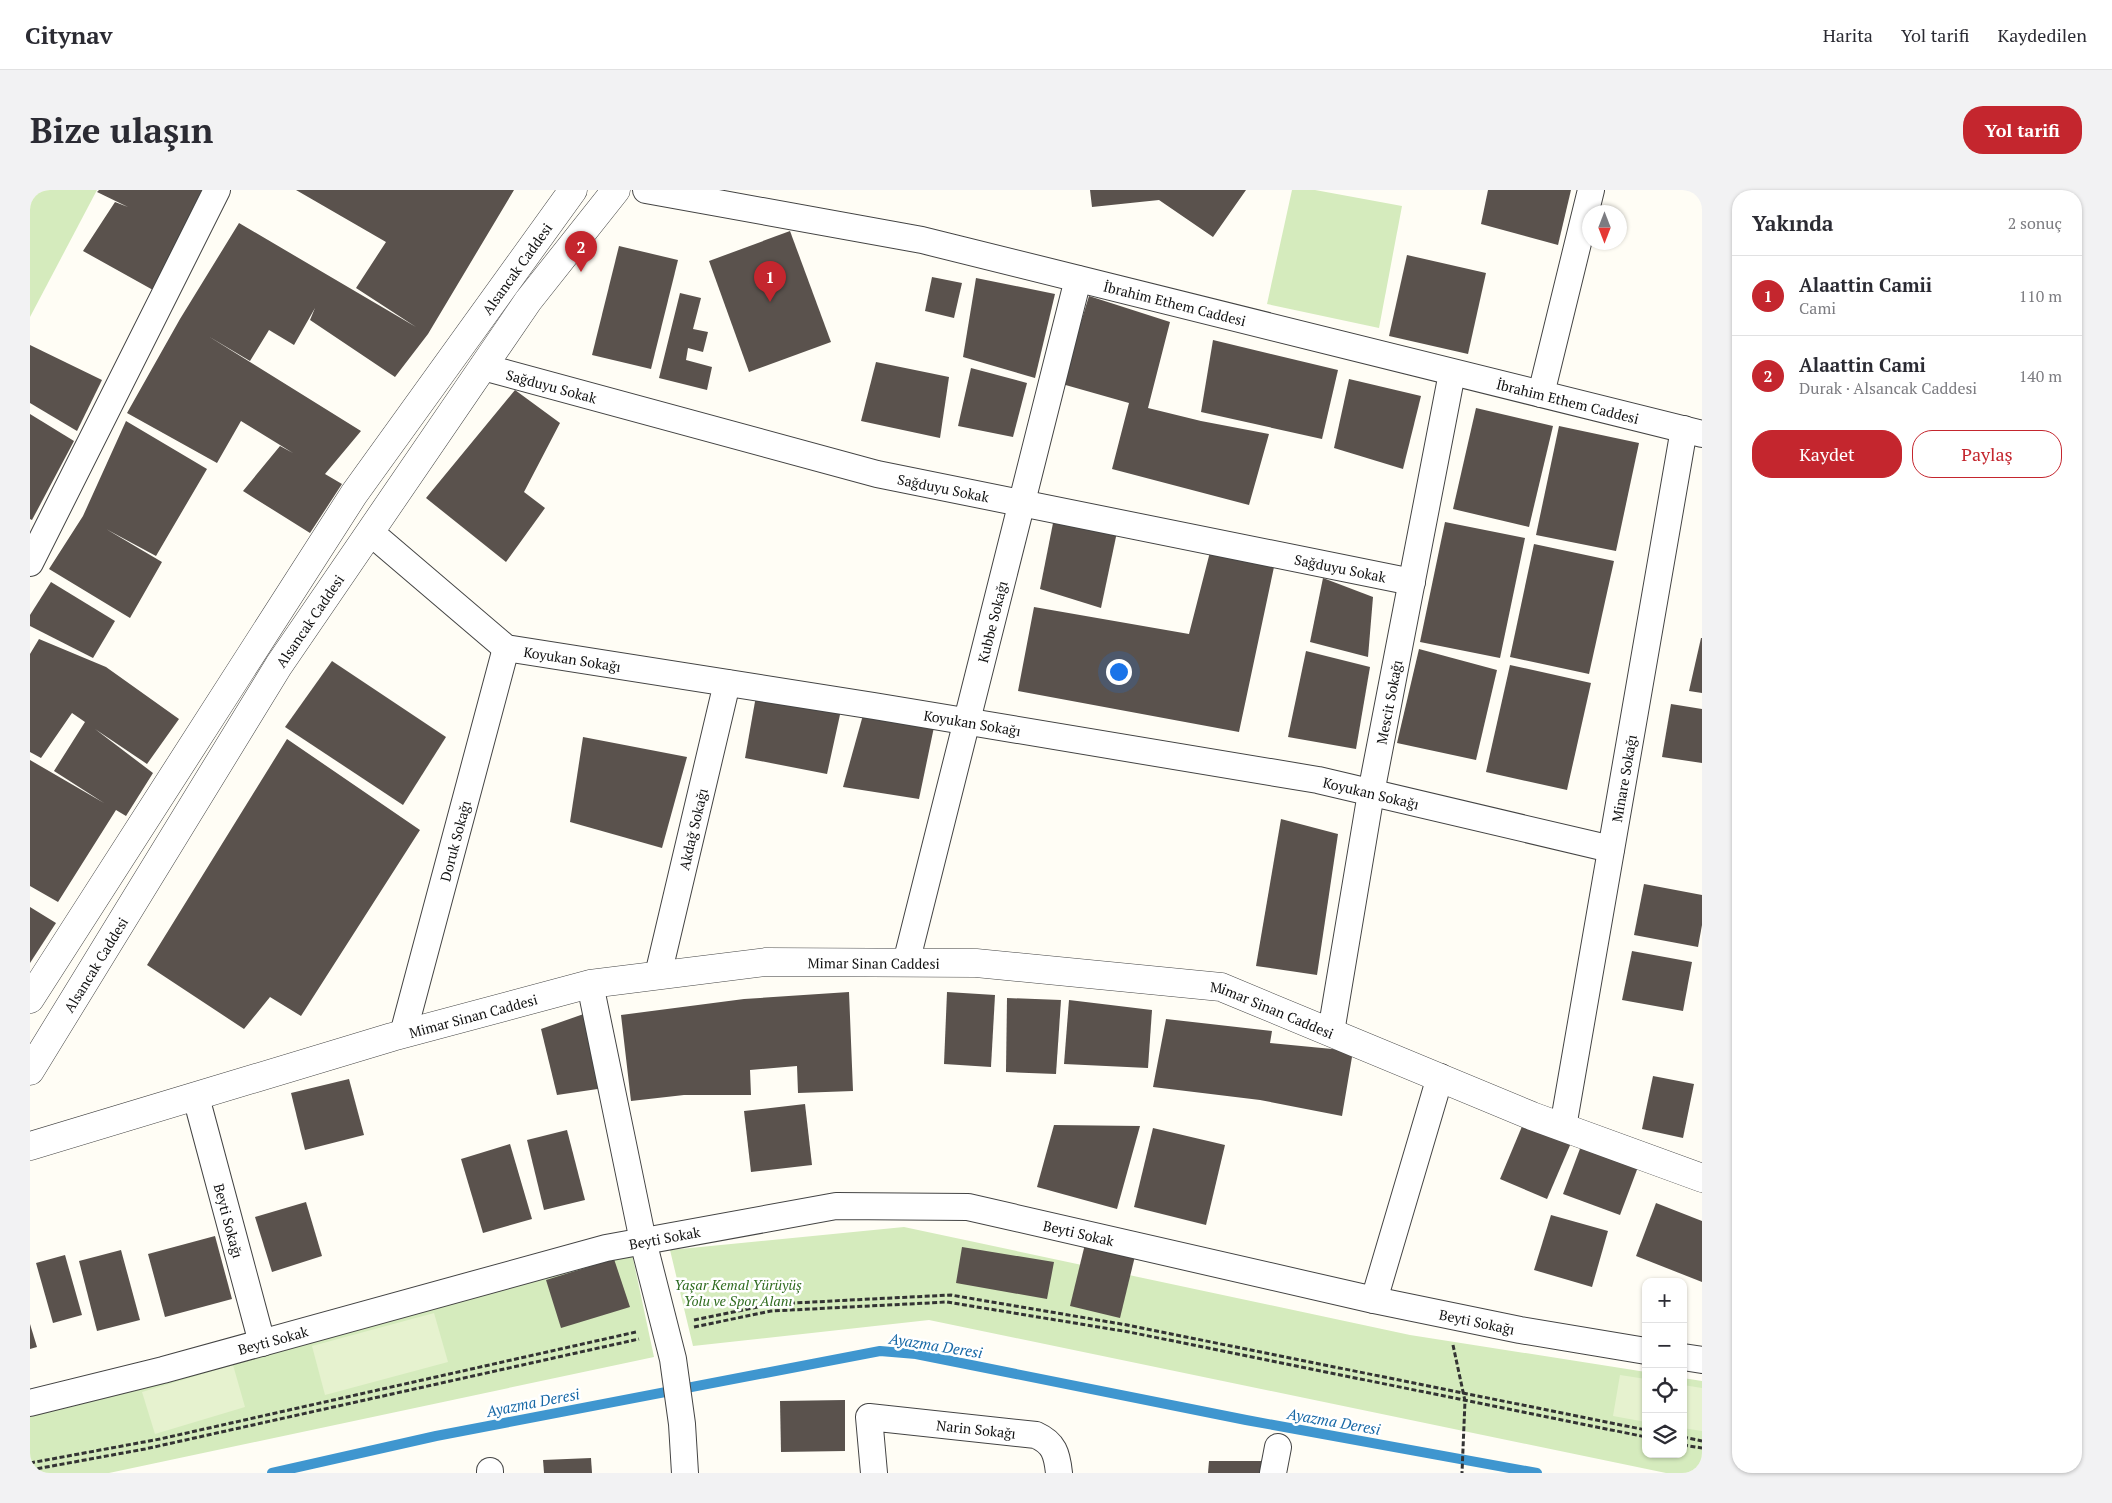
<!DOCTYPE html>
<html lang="tr">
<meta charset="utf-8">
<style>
:root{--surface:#fff;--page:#f2f2f3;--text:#2b2b33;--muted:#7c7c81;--line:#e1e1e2;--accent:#c4262e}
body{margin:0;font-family:"PT Serif",serif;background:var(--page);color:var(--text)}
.controls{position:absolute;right:15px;bottom:15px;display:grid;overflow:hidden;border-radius:10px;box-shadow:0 1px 4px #0004}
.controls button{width:45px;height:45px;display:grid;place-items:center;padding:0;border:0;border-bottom:1px solid var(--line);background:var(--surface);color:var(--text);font:25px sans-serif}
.compass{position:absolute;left:1552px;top:15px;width:45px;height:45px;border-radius:50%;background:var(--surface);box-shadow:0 1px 4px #0004;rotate:180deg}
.you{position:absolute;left:1088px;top:481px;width:18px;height:18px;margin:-12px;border:4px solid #fff;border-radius:50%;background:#1a73e8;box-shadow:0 0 0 8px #1a73e833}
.badge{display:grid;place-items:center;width:32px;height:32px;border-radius:50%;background:var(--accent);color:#fff;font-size:16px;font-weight:700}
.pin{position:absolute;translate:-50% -41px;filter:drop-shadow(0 1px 2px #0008)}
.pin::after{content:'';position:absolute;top:26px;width:18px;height:15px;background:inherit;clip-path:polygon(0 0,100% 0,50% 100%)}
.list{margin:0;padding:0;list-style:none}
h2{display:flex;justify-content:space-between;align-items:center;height:65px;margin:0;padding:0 20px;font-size:21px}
h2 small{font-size:16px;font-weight:400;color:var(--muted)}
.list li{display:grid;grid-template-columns:32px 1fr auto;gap:15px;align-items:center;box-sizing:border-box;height:80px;padding:0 20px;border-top:1px solid var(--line)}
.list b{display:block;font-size:19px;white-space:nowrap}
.list p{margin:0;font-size:16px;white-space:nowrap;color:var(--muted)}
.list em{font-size:16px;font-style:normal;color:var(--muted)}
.actions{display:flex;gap:10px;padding:15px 20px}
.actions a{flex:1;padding:11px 0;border:1px solid var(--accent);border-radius:20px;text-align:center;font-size:18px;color:var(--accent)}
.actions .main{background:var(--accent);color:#fff}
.icon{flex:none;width:28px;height:28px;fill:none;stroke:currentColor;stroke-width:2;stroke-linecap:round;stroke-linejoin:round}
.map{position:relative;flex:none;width:1672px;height:1283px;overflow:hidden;border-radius:20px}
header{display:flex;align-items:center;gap:30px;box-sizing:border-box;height:70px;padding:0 25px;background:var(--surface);border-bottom:1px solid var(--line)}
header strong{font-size:24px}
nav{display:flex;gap:28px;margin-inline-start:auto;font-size:18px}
.intro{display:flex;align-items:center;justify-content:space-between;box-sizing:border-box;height:120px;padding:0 30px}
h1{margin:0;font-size:35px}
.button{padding:12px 22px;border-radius:20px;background:var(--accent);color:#fff;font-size:18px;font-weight:700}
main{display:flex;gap:30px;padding:0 30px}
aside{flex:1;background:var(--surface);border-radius:20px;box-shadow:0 1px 4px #0004}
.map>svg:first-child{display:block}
.green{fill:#d5ebbd}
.pitch{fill:#e6f2cf}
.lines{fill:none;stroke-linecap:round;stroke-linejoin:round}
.stream{stroke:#3f96cf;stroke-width:10}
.building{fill:#5a524d}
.minor-casing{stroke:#444;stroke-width:28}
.tertiary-casing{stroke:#444;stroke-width:29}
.path{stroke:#333;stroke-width:3;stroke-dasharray:5 2.5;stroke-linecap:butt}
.minor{stroke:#fff;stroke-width:26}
.tertiary{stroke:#fff;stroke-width:28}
.labels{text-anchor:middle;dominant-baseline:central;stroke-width:5;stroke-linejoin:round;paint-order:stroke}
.street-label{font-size:14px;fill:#111;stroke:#fff}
.park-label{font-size:14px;font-style:italic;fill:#2f6b1f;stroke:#fff}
.water-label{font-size:15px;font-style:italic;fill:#1768a6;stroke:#fff}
</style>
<header>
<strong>Citynav</strong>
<nav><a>Harita</a><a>Yol tarifi</a><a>Kaydedilen</a></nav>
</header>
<div class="intro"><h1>Bize ulaşın</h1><a class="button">Yol tarifi</a></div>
<main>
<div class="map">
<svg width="1672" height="1283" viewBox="0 0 1672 1283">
<rect width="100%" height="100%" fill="#fffdf5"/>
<!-- green -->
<g class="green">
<path d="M0 0H67L0 127Z"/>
<path d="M1262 0H1285L1372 16 1349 138 1237 114Z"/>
<path d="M874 1037 1380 1145 1616 1182V1264H1653V1188L1672 1191V1283H1636L899 1130 663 1156 640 1060Z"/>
<path d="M601 1059 624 1167 79 1283H0V1215Z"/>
</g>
<!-- pitch -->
<g class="pitch">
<path d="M404 1123 418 1172 295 1205 282 1156Z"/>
<path d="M203 1175 215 1217 125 1244 112 1202Z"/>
<path d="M1590 1185 1616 1189V1232L1583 1226Z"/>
<path d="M1653 1195 1672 1198V1241L1653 1238Z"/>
</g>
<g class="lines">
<!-- stream -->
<path class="stream" d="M242 1283 406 1246 850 1161 886 1164 1216 1230 1507 1283"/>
</g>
<!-- building -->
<g class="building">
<path d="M69 0H172L123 100 53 61 85 12 98 17 67 2Z"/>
<path d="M266 0H484L398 144 365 187 280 130 285 118 264 155 239 140 220 171 178 146 331 241 295 284 312 294 280 343 213 301 250 256 263 263 211 231 187 273 97 223 150 129 209 33 386 137 326 98 356 52Z"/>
<path d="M1060 0H1216L1183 47 1129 10 1062 17Z"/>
<path d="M1458 0H1541L1528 55 1451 34Z"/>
<path d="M760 41 801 152 719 182 679 71Z"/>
<path d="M589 56 648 70 621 179 562 165Z"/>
<path d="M1377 65 1456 83 1438 164 1359 146Z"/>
<path d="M902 87 932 93 924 128 895 121Z"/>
<path d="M946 88 1025 104 1005 188 933 167Z"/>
<path d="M650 103 671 108 663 139 678 142 673 162 658 158 656 170 682 177 677 200 629 188Z"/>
<path d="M1059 106 1140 132 1118 218 1171 231 1239 244 1219 315 1082 279 1099 213 1032 194Z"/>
<path d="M1183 150 1308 180 1292 249 1171 222Z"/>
<path d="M0 155 72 190 47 241 0 213Z"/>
<path d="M846 172 919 187 910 248 831 231Z"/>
<path d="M941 178 997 193 983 247 928 236Z"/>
<path d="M1319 189 1391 206 1373 279 1304 258Z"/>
<path d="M485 200 530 233 494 302 515 318 476 372 396 308Z"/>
<path d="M1446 218 1523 236 1499 337 1423 319Z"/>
<path d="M0 224 44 251 2 330 0 329Z"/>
<path d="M96 231 177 279 126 366 76 339 132 372 100 428 19 379 53 326Z"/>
<path d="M1529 236 1609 253 1586 361 1506 345Z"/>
<path d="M1024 328 1087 342 1071 418 1010 399Z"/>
<path d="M1415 332 1495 348 1470 468 1390 452Z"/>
<path d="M1504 354 1584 371 1559 484 1480 467Z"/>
<path d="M1180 362 1244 377 1209 542 988 501 1004 417 1159 444Z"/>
<path d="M1293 388 1343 407 1338 467 1280 452Z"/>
<path d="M21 392 85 431 63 468 0 436V425Z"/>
<path d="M1671 448H1672V503L1659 501Z"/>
<path d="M9 449 76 477 149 529 117 574 65 539 123 583 96 626 86 620 28 712 0 696V570L74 613 24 581 55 532 42 523 11 568 0 562V464Z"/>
<path d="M1389 459 1467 480 1446 570 1367 553Z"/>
<path d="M1276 461 1340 477 1326 559 1258 547Z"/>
<path d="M302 471 416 547 373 615 255 537Z"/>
<path d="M1480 475 1561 493 1537 600 1456 582Z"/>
<path d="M726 506 811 520 797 584 715 568Z"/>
<path d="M1641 514 1672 519V573L1632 567Z"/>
<path d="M833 525 904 537 889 609 813 597Z"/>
<path d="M553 547 657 567 632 658 540 632Z"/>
<path d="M257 549 390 640 271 826 240 807 214 839 117 775Z"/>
<path d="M1251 629 1308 644 1287 785 1226 776Z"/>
<path d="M1614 694 1672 705V735L1668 757 1604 745Z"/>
<path d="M0 717 26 733 0 773Z"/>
<path d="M1602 761 1662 772 1653 821 1592 810Z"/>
<path d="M819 802 823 901 768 903 767 876 720 880 721 905H654L601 911 591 825 714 809Z"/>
<path d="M917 802 965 805 961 877 914 874Z"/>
<path d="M977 808 1031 810 1026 884 976 882Z"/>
<path d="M1039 810 1122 820 1118 878 1034 874Z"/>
<path d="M565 820 581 897 527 905 511 839Z"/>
<path d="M1136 829 1242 841 1240 853 1323 861 1312 926 1230 910 1123 897Z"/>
<path d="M1623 886 1664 894 1653 948 1612 939Z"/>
<path d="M319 889 334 945 275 960 261 903Z"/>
<path d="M775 914 782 975 721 982 714 921Z"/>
<path d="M1493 934 1541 953 1517 1009 1470 989Z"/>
<path d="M1024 935 1110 936 1087 1019 1007 997Z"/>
<path d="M1123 938 1195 955 1176 1035 1104 1017Z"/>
<path d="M537 940 555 1010 514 1020 497 950Z"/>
<path d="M480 954 502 1029 453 1043 431 969Z"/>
<path d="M1551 956 1608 977 1590 1025 1533 1004Z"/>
<path d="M276 1012 292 1066 242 1082 225 1027Z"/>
<path d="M1626 1013 1672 1031V1092L1606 1066Z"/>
<path d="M1521 1025 1578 1041 1562 1097 1504 1080Z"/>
<path d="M185 1046 202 1109 135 1127 118 1064Z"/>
<path d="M1055 1054 1105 1066 1090 1128 1040 1116Z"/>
<path d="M932 1057 1024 1072 1017 1109 926 1093Z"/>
<path d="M91 1060 110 1130 67 1141 49 1071Z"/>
<path d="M35 1065 52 1125 23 1133 6 1073Z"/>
<path d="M584 1069 600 1117 531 1138 516 1090Z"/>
<path d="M0 1134 7 1157 0 1159Z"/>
<path d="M815 1210V1261L751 1262 750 1211Z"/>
<path d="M561 1268 562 1283H514L513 1270Z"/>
<path d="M1179 1271H1232L1231 1283H1178Z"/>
</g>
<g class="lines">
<!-- minor casing -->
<g class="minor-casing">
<g id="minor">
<path id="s1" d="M616 0 892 50 1672 244"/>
<path id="s2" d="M453 177 847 284 1382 392"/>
<path d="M1511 204 1561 0"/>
<path id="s3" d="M340 342 476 458 844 516 1288 590 1581 659"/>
<path d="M0 373 187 0"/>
<path id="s4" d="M876 773 1048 89"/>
<path id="s5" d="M628 785 697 493"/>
<path d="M560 794 613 1051 643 1169 652 1234 655 1283"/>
<path id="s6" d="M1301 842 1341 603 1422 183"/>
<path id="s7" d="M373 844 476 458"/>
<path id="s8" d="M166 907 232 1153"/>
<path id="s9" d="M1533 937 1654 239"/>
<path d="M1344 1110 1410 887"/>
<path d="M1653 1167 1672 1170"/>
<path id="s10" d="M0 1213 133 1180 576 1058 806 1016 938 1017 1344 1110 1490 1140 1616 1161"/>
<path d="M460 1281V1283"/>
<path id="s11" d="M844 1283 839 1227 1006 1245C1024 1253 1027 1264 1029 1283"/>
<path d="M1243 1283 1248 1257"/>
</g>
</g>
<!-- tertiary casing -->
<g class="tertiary-casing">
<g id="tertiary">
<path id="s12" d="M0 809 324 304 543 0"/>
<path id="s13" d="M0 881 249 475 498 111 586 0"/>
<path id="s14" d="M0 956 362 847 560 794 736 772 946 773 1191 797 1502 926 1672 988"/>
</g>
</g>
<!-- path -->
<g class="path">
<path d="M664 1130 743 1114 921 1105 1097 1135 1616 1240"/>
<path d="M664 1137 741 1121 917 1112 1099 1142 1616 1247"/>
<path d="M1423 1155 1435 1211 1432 1283"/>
<path d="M1653 1247 1672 1251"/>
<path d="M1653 1255 1672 1258"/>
<path d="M0 1273 130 1249 606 1142"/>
<path d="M0 1280 115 1259 609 1149"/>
</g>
<!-- minor -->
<use href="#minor" class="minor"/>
<!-- tertiary -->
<use href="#tertiary" class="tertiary"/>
</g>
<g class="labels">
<!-- street labels -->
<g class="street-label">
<text stroke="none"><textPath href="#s12" startOffset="878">Alsancak Caddesi</textPath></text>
<text stroke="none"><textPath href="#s1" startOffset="541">İbrahim Ethem Caddesi</textPath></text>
<text stroke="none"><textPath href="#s2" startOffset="71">Sağduyu Sokak</textPath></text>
<text stroke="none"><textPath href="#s1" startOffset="946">İbrahim Ethem Caddesi</textPath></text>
<text stroke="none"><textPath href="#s2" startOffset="476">Sağduyu Sokak</textPath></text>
<text stroke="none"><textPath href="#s2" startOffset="881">Sağduyu Sokak</textPath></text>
<text stroke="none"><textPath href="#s13" startOffset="530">Alsancak Caddesi</textPath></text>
<text stroke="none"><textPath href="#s4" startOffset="352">Kubbe Sokağı</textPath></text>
<text stroke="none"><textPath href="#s3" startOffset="246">Koyukan Sokağı</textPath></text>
<text stroke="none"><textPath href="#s6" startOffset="335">Mescit Sokağı</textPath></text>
<text stroke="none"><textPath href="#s3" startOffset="651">Koyukan Sokağı</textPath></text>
<text stroke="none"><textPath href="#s9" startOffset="354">Minare Sokağı</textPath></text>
<text stroke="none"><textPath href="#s3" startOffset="1056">Koyukan Sokağı</textPath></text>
<text stroke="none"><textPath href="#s5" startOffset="150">Akdağ Sokağı</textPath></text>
<text stroke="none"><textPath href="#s7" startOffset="200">Doruk Sokağı</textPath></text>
<text stroke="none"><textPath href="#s14" startOffset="868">Mimar Sinan Caddesi</textPath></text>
<text stroke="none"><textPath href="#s13" startOffset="125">Alsancak Caddesi</textPath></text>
<text stroke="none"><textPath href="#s14" startOffset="1272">Mimar Sinan Caddesi</textPath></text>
<text stroke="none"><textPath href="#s14" startOffset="462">Mimar Sinan Caddesi</textPath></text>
<text stroke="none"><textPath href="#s8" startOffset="128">Beyti Sokağı</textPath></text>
<text stroke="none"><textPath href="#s10" startOffset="1076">Beyti Sokak</textPath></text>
<text stroke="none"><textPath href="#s10" startOffset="656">Beyti Sokak</textPath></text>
<text stroke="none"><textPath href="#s10" startOffset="1484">Beyti Sokağı</textPath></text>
<text stroke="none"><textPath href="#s10" startOffset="251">Beyti Sokak</textPath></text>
<text stroke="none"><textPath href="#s11" startOffset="164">Narin Sokağı</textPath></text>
</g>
<!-- park labels -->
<g class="park-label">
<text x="708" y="1094">Yaşar Kemal Yürüyüş<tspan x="708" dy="16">Yolu ve Spor Alanı</tspan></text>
</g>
<!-- water labels -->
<g class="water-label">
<text transform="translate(906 1155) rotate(9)">Ayazma Deresi</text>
<text transform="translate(503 1212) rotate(-11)">Ayazma Deresi</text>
<text transform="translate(1304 1231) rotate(10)">Ayazma Deresi</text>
</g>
</g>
</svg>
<div class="controls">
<button>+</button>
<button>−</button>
<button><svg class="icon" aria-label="locate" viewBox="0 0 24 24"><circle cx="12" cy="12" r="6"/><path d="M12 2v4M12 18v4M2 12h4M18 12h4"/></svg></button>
<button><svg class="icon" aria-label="layers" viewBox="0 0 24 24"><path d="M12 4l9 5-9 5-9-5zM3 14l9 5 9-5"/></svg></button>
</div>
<svg class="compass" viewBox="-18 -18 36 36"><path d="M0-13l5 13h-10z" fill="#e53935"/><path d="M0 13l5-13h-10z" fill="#7c7c81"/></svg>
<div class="you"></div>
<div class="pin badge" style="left:740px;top:112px">1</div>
<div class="pin badge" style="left:551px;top:82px">2</div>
</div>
<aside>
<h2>Yakında<small>2 sonuç</small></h2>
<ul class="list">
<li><span class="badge">1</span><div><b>Alaattin Camii</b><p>Cami</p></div><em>110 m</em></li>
<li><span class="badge">2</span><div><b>Alaattin Cami</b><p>Durak · Alsancak Caddesi</p></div><em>140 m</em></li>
</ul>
<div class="actions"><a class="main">Kaydet</a><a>Paylaş</a></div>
</aside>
</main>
